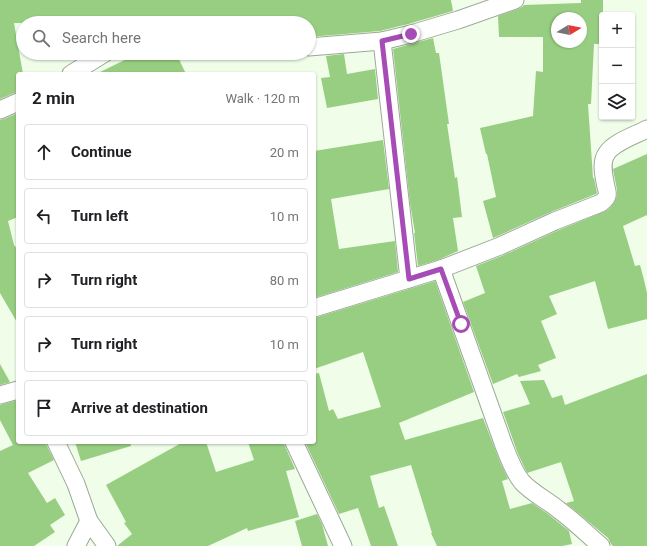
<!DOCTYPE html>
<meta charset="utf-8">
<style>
:root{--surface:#fff;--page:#f6f6f6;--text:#202124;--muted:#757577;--line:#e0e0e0}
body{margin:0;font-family:Roboto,sans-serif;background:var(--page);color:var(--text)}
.controls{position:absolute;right:12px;top:12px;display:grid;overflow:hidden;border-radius:4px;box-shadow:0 1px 3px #0004}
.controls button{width:36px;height:36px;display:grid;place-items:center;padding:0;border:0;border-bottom:1px solid var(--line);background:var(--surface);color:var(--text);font:20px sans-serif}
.compass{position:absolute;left:551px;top:12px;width:36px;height:36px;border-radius:50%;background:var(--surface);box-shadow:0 1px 3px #0004;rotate:80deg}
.stop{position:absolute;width:12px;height:12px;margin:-9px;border:3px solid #a74bb6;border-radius:50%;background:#fff}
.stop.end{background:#a74bb6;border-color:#fff;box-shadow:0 1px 4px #0008}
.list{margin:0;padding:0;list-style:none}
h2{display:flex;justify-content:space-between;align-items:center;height:52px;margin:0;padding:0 16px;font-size:17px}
h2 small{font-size:13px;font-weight:400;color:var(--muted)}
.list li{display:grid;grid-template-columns:26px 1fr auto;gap:12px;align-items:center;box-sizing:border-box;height:56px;margin:0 8px 8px;padding:0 8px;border:1px solid var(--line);border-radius:4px}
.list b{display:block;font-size:15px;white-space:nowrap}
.list em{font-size:13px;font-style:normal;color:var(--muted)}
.icon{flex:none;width:22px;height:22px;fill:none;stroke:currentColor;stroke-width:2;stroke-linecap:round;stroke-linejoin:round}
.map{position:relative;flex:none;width:647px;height:546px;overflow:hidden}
.search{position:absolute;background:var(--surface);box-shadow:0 1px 3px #0004;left:16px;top:16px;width:300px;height:44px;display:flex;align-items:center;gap:10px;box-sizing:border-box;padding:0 14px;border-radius:22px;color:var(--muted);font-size:15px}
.panel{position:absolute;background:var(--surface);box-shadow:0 1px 3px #0004;left:16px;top:72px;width:300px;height:372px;border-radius:4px}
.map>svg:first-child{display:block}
.building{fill:#98ce82;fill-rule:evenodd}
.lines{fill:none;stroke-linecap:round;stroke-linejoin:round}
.street-casing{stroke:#9ca997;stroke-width:19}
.street{stroke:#fff;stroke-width:17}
.route{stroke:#a74bb6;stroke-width:5}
</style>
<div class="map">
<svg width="647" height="546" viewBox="0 0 647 546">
<rect width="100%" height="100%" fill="#effde9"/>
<!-- building -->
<g class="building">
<path d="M0 0H451L453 11 408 24 380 31 309 37V23H222L221 18 192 23H14L23 74H18V92L14 93 0 99Z"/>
<path d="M581 0H603V15H602V44H594L591 104H588L593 178H594L597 193 596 194 551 212 493 238 483 201 496 197 487 154H486L480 128 533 116 536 71 543 72V37H499L498 16 518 9 522 7 524 5 581 3ZM557 18H581V42H557Z"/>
<path d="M433 38 436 53H439L449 124H447L455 178 457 177 462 217 453 218 458 251 438 260 418 266 414 233H415L410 203 393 49Z"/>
<path d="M139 53H176L186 74H96Z"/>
<path d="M344 54 347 74 375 69 378 99 327 108 321 78 330 77 326 56Z"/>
<path d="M18 113V217L8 221 14 245 18 250V324L0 293V120L4 119Z"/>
<path d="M383 140 389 189 331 199 339 249 395 241 398 272 314 298V151Z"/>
<path d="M647 154V215L623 226 635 266 640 265 644 280 647 293V319L608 329 595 281 549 296 557 314 541 321 556 358 538 365 541 371 519 377 517 374 493 384 463 302 485 293 476 266 504 255 559 230 608 210 614 203 617 196V190L613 169Z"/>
<path d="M435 281 474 392 399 423 405 440 483 418 500 462 508 479 502 481 510 509 532 503 548 514 569 531 572 544 562 546H437L431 533H432L411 465 370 476 379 508 384 506 398 546H371L358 508 339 514 305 442H314V374L319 373 329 411 333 409 338 419 381 407 363 352 314 369V318Z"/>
<path d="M0 364 10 382 0 385Z"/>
<path d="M647 374V546H613L611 544 608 538 566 503 574 501 561 462 527 473 518 454 503 412 530 404 520 381 544 380 552 398 562 395 565 405Z"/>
<path d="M18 400V442H45L54 460 28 473 47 503 55 498 65 515 50 525 55 532 34 546H0V451L13 445 0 420V405Z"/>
<path d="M75 442H130L131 446 81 461Z"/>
<path d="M183 442H206L216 472 254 460 248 442H284L285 446 295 469 286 471 299 517 248 531 247 528 208 546H117L132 534 124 523 126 522 106 485Z"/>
<path d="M317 514 322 524 328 546H302L295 521Z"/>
</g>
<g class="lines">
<!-- street casing -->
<g class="street-casing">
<g id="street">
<path d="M382 41 409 279"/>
<path d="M309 47 382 41 411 34 458 20 515 0"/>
<path d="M71 74 105 53"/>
<path d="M0 110 18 102"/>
<path d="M441 269 500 246 555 221 601 203C603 201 606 199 607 196 608 193 607 190 606 187 604 176 600 162 607 153 614 142 636 135 647 129"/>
<path d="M314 308 441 269 503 443C508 456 513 471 522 482 532 493 547 500 559 510 574 521 587 534 601 546"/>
<path d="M0 395 18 390"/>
<path d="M56 442 76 484 89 521 76 546"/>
<path d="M294 442 343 546"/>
<path d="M89 521 107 546"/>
</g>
</g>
<!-- street -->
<use href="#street" class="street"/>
</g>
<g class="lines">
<!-- route -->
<path class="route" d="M411 34 382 41 409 279 441 269 461 324"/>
</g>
</svg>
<div class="controls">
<button>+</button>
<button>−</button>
<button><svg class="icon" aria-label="layers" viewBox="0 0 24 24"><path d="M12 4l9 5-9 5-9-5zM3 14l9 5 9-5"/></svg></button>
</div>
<svg class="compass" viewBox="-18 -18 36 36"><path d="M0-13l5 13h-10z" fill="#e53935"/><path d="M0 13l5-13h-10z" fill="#757577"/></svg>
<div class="stop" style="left:461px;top:324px"></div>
<div class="stop end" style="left:411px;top:34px"></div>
<div class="search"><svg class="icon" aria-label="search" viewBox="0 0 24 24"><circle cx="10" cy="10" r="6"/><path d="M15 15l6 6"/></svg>Search here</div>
<section class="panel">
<h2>2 min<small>Walk · 120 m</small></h2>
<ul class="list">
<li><svg class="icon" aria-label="ahead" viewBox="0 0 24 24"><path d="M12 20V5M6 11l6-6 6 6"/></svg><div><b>Continue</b></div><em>20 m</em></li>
<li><svg class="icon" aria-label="left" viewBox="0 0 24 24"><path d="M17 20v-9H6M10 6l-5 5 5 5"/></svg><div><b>Turn left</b></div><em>10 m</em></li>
<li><svg class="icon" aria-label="right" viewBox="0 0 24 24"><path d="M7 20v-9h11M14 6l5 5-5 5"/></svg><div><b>Turn right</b></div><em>80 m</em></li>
<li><svg class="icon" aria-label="right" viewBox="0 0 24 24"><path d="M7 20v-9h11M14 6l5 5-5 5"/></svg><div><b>Turn right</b></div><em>10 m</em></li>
<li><svg class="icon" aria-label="arrive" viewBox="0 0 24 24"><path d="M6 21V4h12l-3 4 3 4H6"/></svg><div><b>Arrive at destination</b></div></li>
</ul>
</section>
</div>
